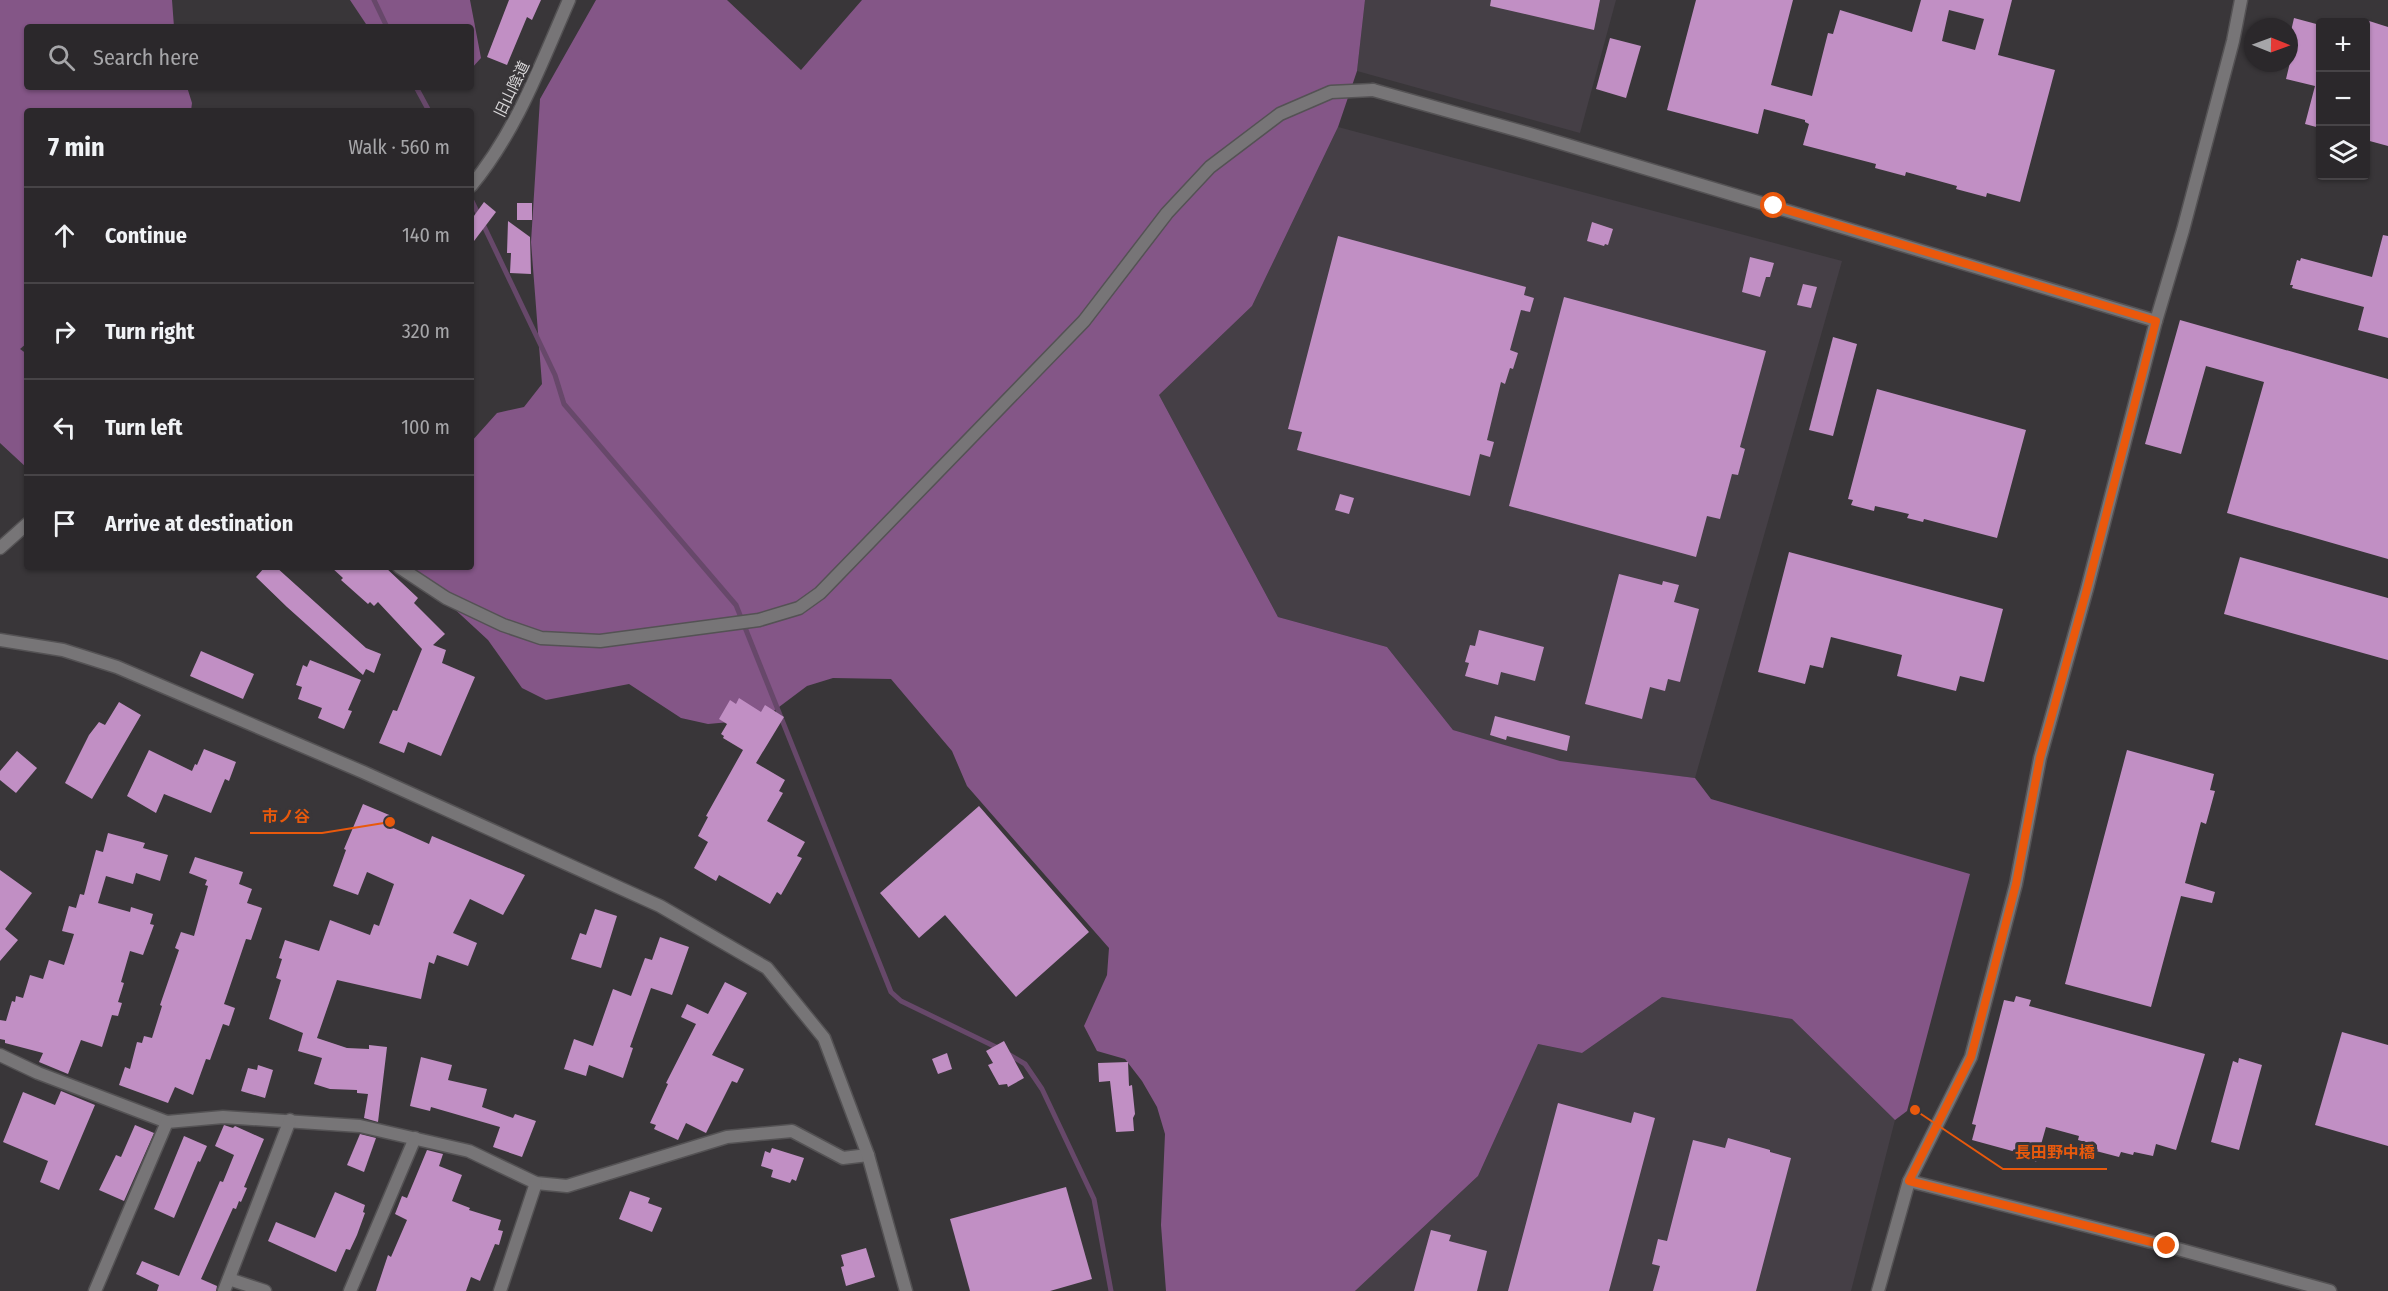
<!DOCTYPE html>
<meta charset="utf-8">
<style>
:root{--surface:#2b282b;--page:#373437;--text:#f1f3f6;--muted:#a6a6a9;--line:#474447}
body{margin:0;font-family:"Fira Sans Condensed","Noto Sans JP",sans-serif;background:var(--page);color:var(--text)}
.controls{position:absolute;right:18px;top:18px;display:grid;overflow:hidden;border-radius:6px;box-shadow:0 2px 4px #0004}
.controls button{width:54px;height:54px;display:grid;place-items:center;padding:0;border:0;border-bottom:2px solid var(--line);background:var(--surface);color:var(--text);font:30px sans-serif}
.compass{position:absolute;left:2244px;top:18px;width:54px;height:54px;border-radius:50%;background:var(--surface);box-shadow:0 2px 4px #0004;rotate:91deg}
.stop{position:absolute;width:18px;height:18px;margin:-14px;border:4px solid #ea580c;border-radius:50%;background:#fff}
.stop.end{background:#ea580c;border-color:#fff;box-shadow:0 2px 6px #0008}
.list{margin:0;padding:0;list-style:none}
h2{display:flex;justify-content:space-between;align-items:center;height:78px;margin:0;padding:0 24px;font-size:26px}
h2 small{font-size:20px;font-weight:400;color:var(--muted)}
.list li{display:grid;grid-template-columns:39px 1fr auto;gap:18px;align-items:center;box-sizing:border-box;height:96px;padding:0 24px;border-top:2px solid var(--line)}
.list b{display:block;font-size:22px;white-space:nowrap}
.list em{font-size:20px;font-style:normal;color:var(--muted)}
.icon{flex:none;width:33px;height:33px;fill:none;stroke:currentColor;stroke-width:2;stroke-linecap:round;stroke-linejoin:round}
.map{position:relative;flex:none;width:2388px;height:1291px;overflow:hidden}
.search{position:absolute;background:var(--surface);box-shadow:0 2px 4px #0004;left:24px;top:24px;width:450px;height:66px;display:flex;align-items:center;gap:15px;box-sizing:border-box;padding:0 21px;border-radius:6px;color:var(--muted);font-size:22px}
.panel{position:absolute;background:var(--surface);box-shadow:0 2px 4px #0004;left:24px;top:108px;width:450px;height:462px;border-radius:6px}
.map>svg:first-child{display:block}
.built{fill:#453f46}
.forest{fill:#845687}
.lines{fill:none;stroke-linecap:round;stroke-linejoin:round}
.stream{stroke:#67486a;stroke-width:5}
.building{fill:#c18fc4;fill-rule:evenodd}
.minor-casing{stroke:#545254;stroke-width:15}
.tertiary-casing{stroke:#545254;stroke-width:15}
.minor{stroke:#777577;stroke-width:12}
.tertiary{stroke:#777577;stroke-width:12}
.route{stroke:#ea580c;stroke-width:8}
.labels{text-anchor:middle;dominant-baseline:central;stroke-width:6;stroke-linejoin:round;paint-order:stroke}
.street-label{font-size:15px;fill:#d9d7d9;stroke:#393639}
.leader{fill:none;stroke:#e8590c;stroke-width:2}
.callout-dot{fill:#e8590c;stroke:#393639;stroke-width:2}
.callout-label{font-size:16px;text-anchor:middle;font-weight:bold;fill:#e8590c;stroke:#393639;stroke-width:6;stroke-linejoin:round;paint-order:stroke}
</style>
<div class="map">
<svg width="2388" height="1291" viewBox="0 0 2388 1291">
<rect width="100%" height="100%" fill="#393639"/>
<!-- built -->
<g class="built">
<path d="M1365 0H1616L1580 133 1357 71Z"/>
<path d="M1338 127 1842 261 1695 778 1560 762 1453 730 1387 647 1278 617 1159 395 1252 306Z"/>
<path d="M1662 997 1792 1019 1895 1120 1851 1291H1355L1478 1176 1538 1044 1582 1053Z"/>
</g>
<!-- forest -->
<g class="forest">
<path d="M0 0H172L174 27H27V87H187L192 103 191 111H27V343L20 349 27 354V468L0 443Z"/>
<path d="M350 0H470L481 58 471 69V27H368Z"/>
<path d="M596 0H727L801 70 862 0H1365L1357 71 1338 127 1252 306 1159 395 1278 617 1387 647 1453 730 1560 761 1695 778 1711 799 1970 874 1907 1111 1895 1120 1792 1019 1662 997 1582 1053 1538 1044 1478 1176 1355 1291H1166L1161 1225 1165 1134 1157 1107 1142 1081 1125 1059 1097 1051 1084 1026 1107 975 1109 948 967 786 952 751 891 679 833 678 807 686 763 719 708 724 681 718 629 684 546 700 522 688 488 640 409 567H471V442L497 413 524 407 542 384 531 242 540 99Z"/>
</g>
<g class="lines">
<!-- stream -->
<g class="stream">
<path d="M374 0 387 27"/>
<path d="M416 87 429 111"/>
<path d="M471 199 555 375 564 404 736 605 891 992 901 1001 1000 1049"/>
<path d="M1008 1054 1025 1064 1042 1089 1094 1199 1111 1291"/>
</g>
</g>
<!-- building -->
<g class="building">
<path d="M509 0H541L532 20 527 17 507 65 487 57Z"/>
<path d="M1491 0H1600L1594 30 1490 6Z"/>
<path d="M1696 0H1793L1771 85 1812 96 1828 33 1833 34 1840 10 1912 32 1921 0H2012L1998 55 2055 70 2020 202 1987 193 1986 197 1956 189 1957 186 1906 172 1905 176 1875 168 1876 164 1803 145 1809 124 1805 122V120L1764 109 1758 134 1667 110ZM1949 10 1984 19 1975 50 1942 41Z"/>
<path d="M2294 18 2320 25V128L2305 124 2315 86 2286 79 2293 50H2289V40Z"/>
<path d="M2366 20 2388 27V146L2366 140Z"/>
<path d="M1610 38 1641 46 1626 98 1596 89Z"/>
<path d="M484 202 496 212 471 245V220Z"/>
<rect x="517" y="203" width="15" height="17"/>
<path d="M508 221 530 237 531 274 510 273 511 253H507Z"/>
<path d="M1592 222 1613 229 1608 245 1605 244 1604 246 1587 241Z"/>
<path d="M2383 235 2388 236V338L2358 330 2364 307 2292 288 2293 285H2290L2297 260 2300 261 2301 258 2372 277Z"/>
<path d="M1338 236 1526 287 1524 295 1534 298 1530 312 1521 310 1510 350 1518 353 1513 369 1510 368 1505 384 1501 382 1487 440 1494 442 1490 457 1480 454 1470 496 1297 450 1302 432 1288 429Z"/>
<path d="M1750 257 1774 263 1770 277H1766L1760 297 1742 292Z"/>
<path d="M1803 284 1817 287 1811 308 1797 305Z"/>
<path d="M1564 297 1766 351 1740 447 1745 449 1738 475 1732 474 1720 519 1707 516 1696 557 1509 506Z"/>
<path d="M2180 320 2388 379V559L2227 513 2264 382 2206 366 2181 454 2145 444Z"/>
<path d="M1833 337 1857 344 1833 436 1809 430Z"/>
<path d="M1877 389 2026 430 1997 538 1924 519 1923 522 1907 518 1909 514 1875 506 1874 511 1851 505 1853 500 1848 499Z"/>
<path d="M1340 494 1354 498 1349 514 1335 510Z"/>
<path d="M1789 552 2003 609 1984 682 1960 676 1956 691 1897 676 1902 655 1831 637 1823 668 1810 665 1805 684 1758 672Z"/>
<path d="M2240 557 2388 598V660L2224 614Z"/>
<path d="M265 567H276L366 648 381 654 374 673 366 669 363 675 287 607 256 577Z"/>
<path d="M331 567H385L418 598 414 603 445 634 433 645 446 650 442 663 475 677 441 756 408 742 404 753 379 743 393 710 397 711 422 649 378 602 374 606 370 602 368 604 341 580 343 578Z"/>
<path d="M1619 574 1662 585 1663 581 1679 585 1674 602 1699 609 1680 682 1668 679 1665 691 1650 687 1642 719 1585 704Z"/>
<path d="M1479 630 1544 647 1535 681 1501 672 1498 685 1465 676 1469 663 1465 662 1470 645 1475 646Z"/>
<path d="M201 651 254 674 243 699 190 676Z"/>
<path d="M310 660 361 680 348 710 352 711 344 729 318 718 322 708 298 699 302 687 296 685 303 665 307 667Z"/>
<path d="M739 698 761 712 765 705 784 717 756 763 785 780 779 791 783 793 767 821 805 842 797 856 802 858 781 895 777 892 770 904 719 875 716 881 694 868 708 842 698 836 708 817 706 816 743 750 723 738 724 736 721 734 727 724 719 719 730 700 736 704Z"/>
<path d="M119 702 141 715 92 799 65 783 89 735 99 722 105 725Z"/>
<path d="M1495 716 1570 736 1567 751 1507 736 1506 740 1490 735Z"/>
<path d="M204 749 236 762 229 781 225 779 211 813 164 794 156 813 127 796 149 750 192 771 195 764 197 765Z"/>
<path d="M2127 750 2214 774 2210 790 2215 791 2206 824 2201 822 2185 883 2215 892 2212 903 2181 896 2151 1007 2065 984Z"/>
<path d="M17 751 37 768 16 793 0 780V771Z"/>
<path d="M363 804 394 817 391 827 429 844 432 836 525 875 503 915 470 899 453 933 477 943 468 966 437 955 434 964 429 962 421 999 337 980 317 1038 347 1048 369 1049V1045L387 1047 378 1122 364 1118 368 1094 357 1093V1090L330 1089 314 1084 322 1058 298 1051 303 1033 269 1019 281 980 276 978 282 959 279 958 285 940 319 951 330 920 370 935 374 924 379 926 394 884 367 872 358 895 333 886 346 850 344 849Z"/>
<path d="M979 806 1089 932 1016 997 945 915 919 938 880 893Z"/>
<path d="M108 833 145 843 143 848 168 855 160 881 136 873 133 884 106 876 98 903 130 912 131 907 153 914 150 924 154 925 143 955 130 951 121 982 124 983 118 1002 122 1003 118 1016 112 1015 102 1047 81 1040 68 1074 39 1062 43 1053 5 1043V1040L0 1039V1020L6 1021 12 1001 15 1002 16 996 23 998 30 975 43 979 49 960 64 965 74 934 62 931 69 906 76 908 80 894 84 895 96 850 103 852Z"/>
<path d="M195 857 243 872 239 884 252 889 247 903 262 908 251 940 246 939 224 1004 235 1008 229 1026 223 1024 210 1060 206 1059 193 1095 175 1087 168 1103 119 1085 125 1067 130 1069 137 1042 142 1043 144 1036 152 1038 162 1006 160 1005 179 950 175 948 181 932 194 936 208 886 205 885 207 880 189 873Z"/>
<path d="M0 870 32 893 5 929 18 940 0 961Z"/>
<path d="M595 909 617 916 601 968 571 959 580 933 586 935Z"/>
<path d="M660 937 689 947 672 995 651 988 630 1047 633 1048 623 1078 589 1065 586 1076 564 1069 574 1039 593 1046 613 989 631 996 645 958 652 960Z"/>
<path d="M725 982 747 993 712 1055 744 1069 737 1083 732 1081 706 1133 686 1123 678 1140 654 1129 656 1125 650 1123 668 1084 666 1083 696 1024 681 1017 687 1004 708 1014Z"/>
<path d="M2016 996 2031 1000 2029 1006 2205 1054 2176 1150 2156 1144 2153 1156 2134 1152 2133 1155 2121 1152 2119 1157 2096 1151 2097 1145 2078 1140 2079 1136 2046 1127 2036 1162 2015 1156 2016 1152 1972 1140 1976 1125 1972 1124 2004 1000 2014 1002Z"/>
<path d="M2342 1032 2388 1045V1146L2315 1125Z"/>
<path d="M1004 1041 1024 1078 1008 1087 1007 1084 999 1085 988 1065 993 1063 986 1051Z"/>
<path d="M947 1053 952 1069 938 1074 932 1059Z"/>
<path d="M421 1057 452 1065 448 1080 487 1089 482 1107 513 1118 515 1114 536 1121 522 1157 493 1147 500 1127 431 1107 430 1111 410 1106Z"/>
<path d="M2239 1058 2262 1065 2239 1150 2211 1142 2233 1061 2238 1063Z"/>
<path d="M1128 1062 1129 1086 1132 1085 1135 1114 1133 1118 1134 1131 1116 1132 1110 1081 1099 1082 1098 1063Z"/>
<path d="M258 1065 273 1070 265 1098 241 1091 248 1068 257 1070Z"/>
<path d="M61 1091 95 1105 59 1190 40 1182 48 1161 3 1142 23 1092 55 1105Z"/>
<path d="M1558 1103 1631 1123 1634 1112 1655 1118 1609 1291H1508Z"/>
<path d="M135 1125 154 1133 124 1201 99 1190 116 1155 121 1157Z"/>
<path d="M224 1125 233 1128 235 1126 264 1139 244 1187 247 1188 241 1202 239 1201 236 1209 233 1208 201 1279 217 1286 216 1291H157L159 1285 136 1274 142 1261 179 1276 220 1181 223 1182 234 1155 215 1146Z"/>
<path d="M360 1134 376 1138 364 1172 347 1165Z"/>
<path d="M184 1136 207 1146 200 1162 198 1161 174 1218 154 1209Z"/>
<path d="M1728 1138 1770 1150V1152L1791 1158 1756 1291H1653L1660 1266 1652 1264 1658 1239 1667 1241 1693 1140 1725 1148Z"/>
<path d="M772 1148 804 1158 796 1181 792 1179 790 1183 771 1177 773 1170 761 1166 765 1151 770 1153Z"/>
<path d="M427 1150 443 1154 439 1166 462 1175 452 1201 470 1208 469 1210 501 1220 498 1230 503 1231 499 1245 495 1244 480 1281 471 1277 466 1291H376L388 1255 391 1257 407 1220 395 1214 402 1196 407 1198Z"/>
<path d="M1066 1187 1092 1279 1050 1291H970L950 1219Z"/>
<path d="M630 1191 650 1198 648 1203 662 1208 652 1232 619 1219Z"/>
<path d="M335 1192 365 1205 363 1212 365 1213 357 1235 350 1250 346 1249 336 1272 268 1241 276 1222 315 1238Z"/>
<path d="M1431 1230 1451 1235 1449 1241 1487 1251 1477 1291H1414Z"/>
<path d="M866 1248 875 1277 846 1286 841 1267 844 1266 841 1255Z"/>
</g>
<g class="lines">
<!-- minor casing -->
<g class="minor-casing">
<g id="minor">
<path d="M471 186C516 132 541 64 569 0"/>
<path d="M0 548 27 524"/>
<path d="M399 567 446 598 503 625 541 638 600 641 759 620 799 608 820 593 1084 321 1167 213 1210 167 1280 114 1331 92 1373 90"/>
<path d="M0 1055 38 1073 167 1122 223 1117 360 1126 469 1151 536 1183 567 1186 727 1137 792 1131 843 1158 868 1155"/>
<path d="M229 1279 265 1291"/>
<path d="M95 1291 167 1122"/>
<path d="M224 1291 290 1120"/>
<path d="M350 1291 415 1138"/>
<path d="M500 1291 536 1183"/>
</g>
</g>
<!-- tertiary casing -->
<g class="tertiary-casing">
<g id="tertiary">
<path d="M1373 90 1527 133 2156 321"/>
<path d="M0 640 63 650 117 667 363 772 660 906 767 968 824 1038 868 1155 906 1291"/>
<path d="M1909 1181 2167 1246 2330 1291"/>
<path d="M1878 1291 1909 1181 1971 1057 2016 884 2040 758 2087 589 2156 321 2183 230 2233 41 2241 0"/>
</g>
</g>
<!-- minor -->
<use href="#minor" class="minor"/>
<!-- tertiary -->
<use href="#tertiary" class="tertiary"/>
</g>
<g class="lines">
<!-- route -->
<path class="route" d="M1774 206 2156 321 2087 589 2040 758 2016 884 1971 1057 1909 1181 2167 1246"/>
</g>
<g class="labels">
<!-- street labels -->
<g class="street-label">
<text transform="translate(512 89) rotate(-64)">旧山陰道</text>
</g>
</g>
<!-- callouts -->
<path class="leader" d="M390 822L322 833H250M1915 1110L2003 1169H2107"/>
<g class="callout-dot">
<circle cx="390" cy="822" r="6"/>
<circle cx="1915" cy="1110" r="6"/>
</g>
<g class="callout-label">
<text x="286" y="822">市ノ谷</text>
<text x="2055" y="1158">長田野中橋</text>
</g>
</svg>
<div class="controls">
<button>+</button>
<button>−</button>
<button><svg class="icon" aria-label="layers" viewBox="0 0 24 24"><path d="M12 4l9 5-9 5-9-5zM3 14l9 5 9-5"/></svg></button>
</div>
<svg class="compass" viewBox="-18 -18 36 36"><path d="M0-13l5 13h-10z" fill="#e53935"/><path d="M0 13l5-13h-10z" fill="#a6a6a9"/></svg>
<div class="stop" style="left:1774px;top:206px"></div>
<div class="stop end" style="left:2167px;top:1246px"></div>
<div class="search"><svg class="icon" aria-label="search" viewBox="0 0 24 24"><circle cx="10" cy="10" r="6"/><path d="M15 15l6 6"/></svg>Search here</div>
<section class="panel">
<h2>7 min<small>Walk · 560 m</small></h2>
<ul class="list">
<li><svg class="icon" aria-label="ahead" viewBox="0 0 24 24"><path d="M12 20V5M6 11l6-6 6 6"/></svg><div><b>Continue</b></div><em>140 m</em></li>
<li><svg class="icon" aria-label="right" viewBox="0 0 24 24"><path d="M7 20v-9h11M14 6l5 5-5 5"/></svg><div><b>Turn right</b></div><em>320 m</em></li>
<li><svg class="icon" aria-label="left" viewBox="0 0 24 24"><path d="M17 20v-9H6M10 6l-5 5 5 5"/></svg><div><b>Turn left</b></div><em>100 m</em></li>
<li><svg class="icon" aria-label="arrive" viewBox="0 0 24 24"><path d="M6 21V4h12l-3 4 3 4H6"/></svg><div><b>Arrive at destination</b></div></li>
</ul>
</section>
</div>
